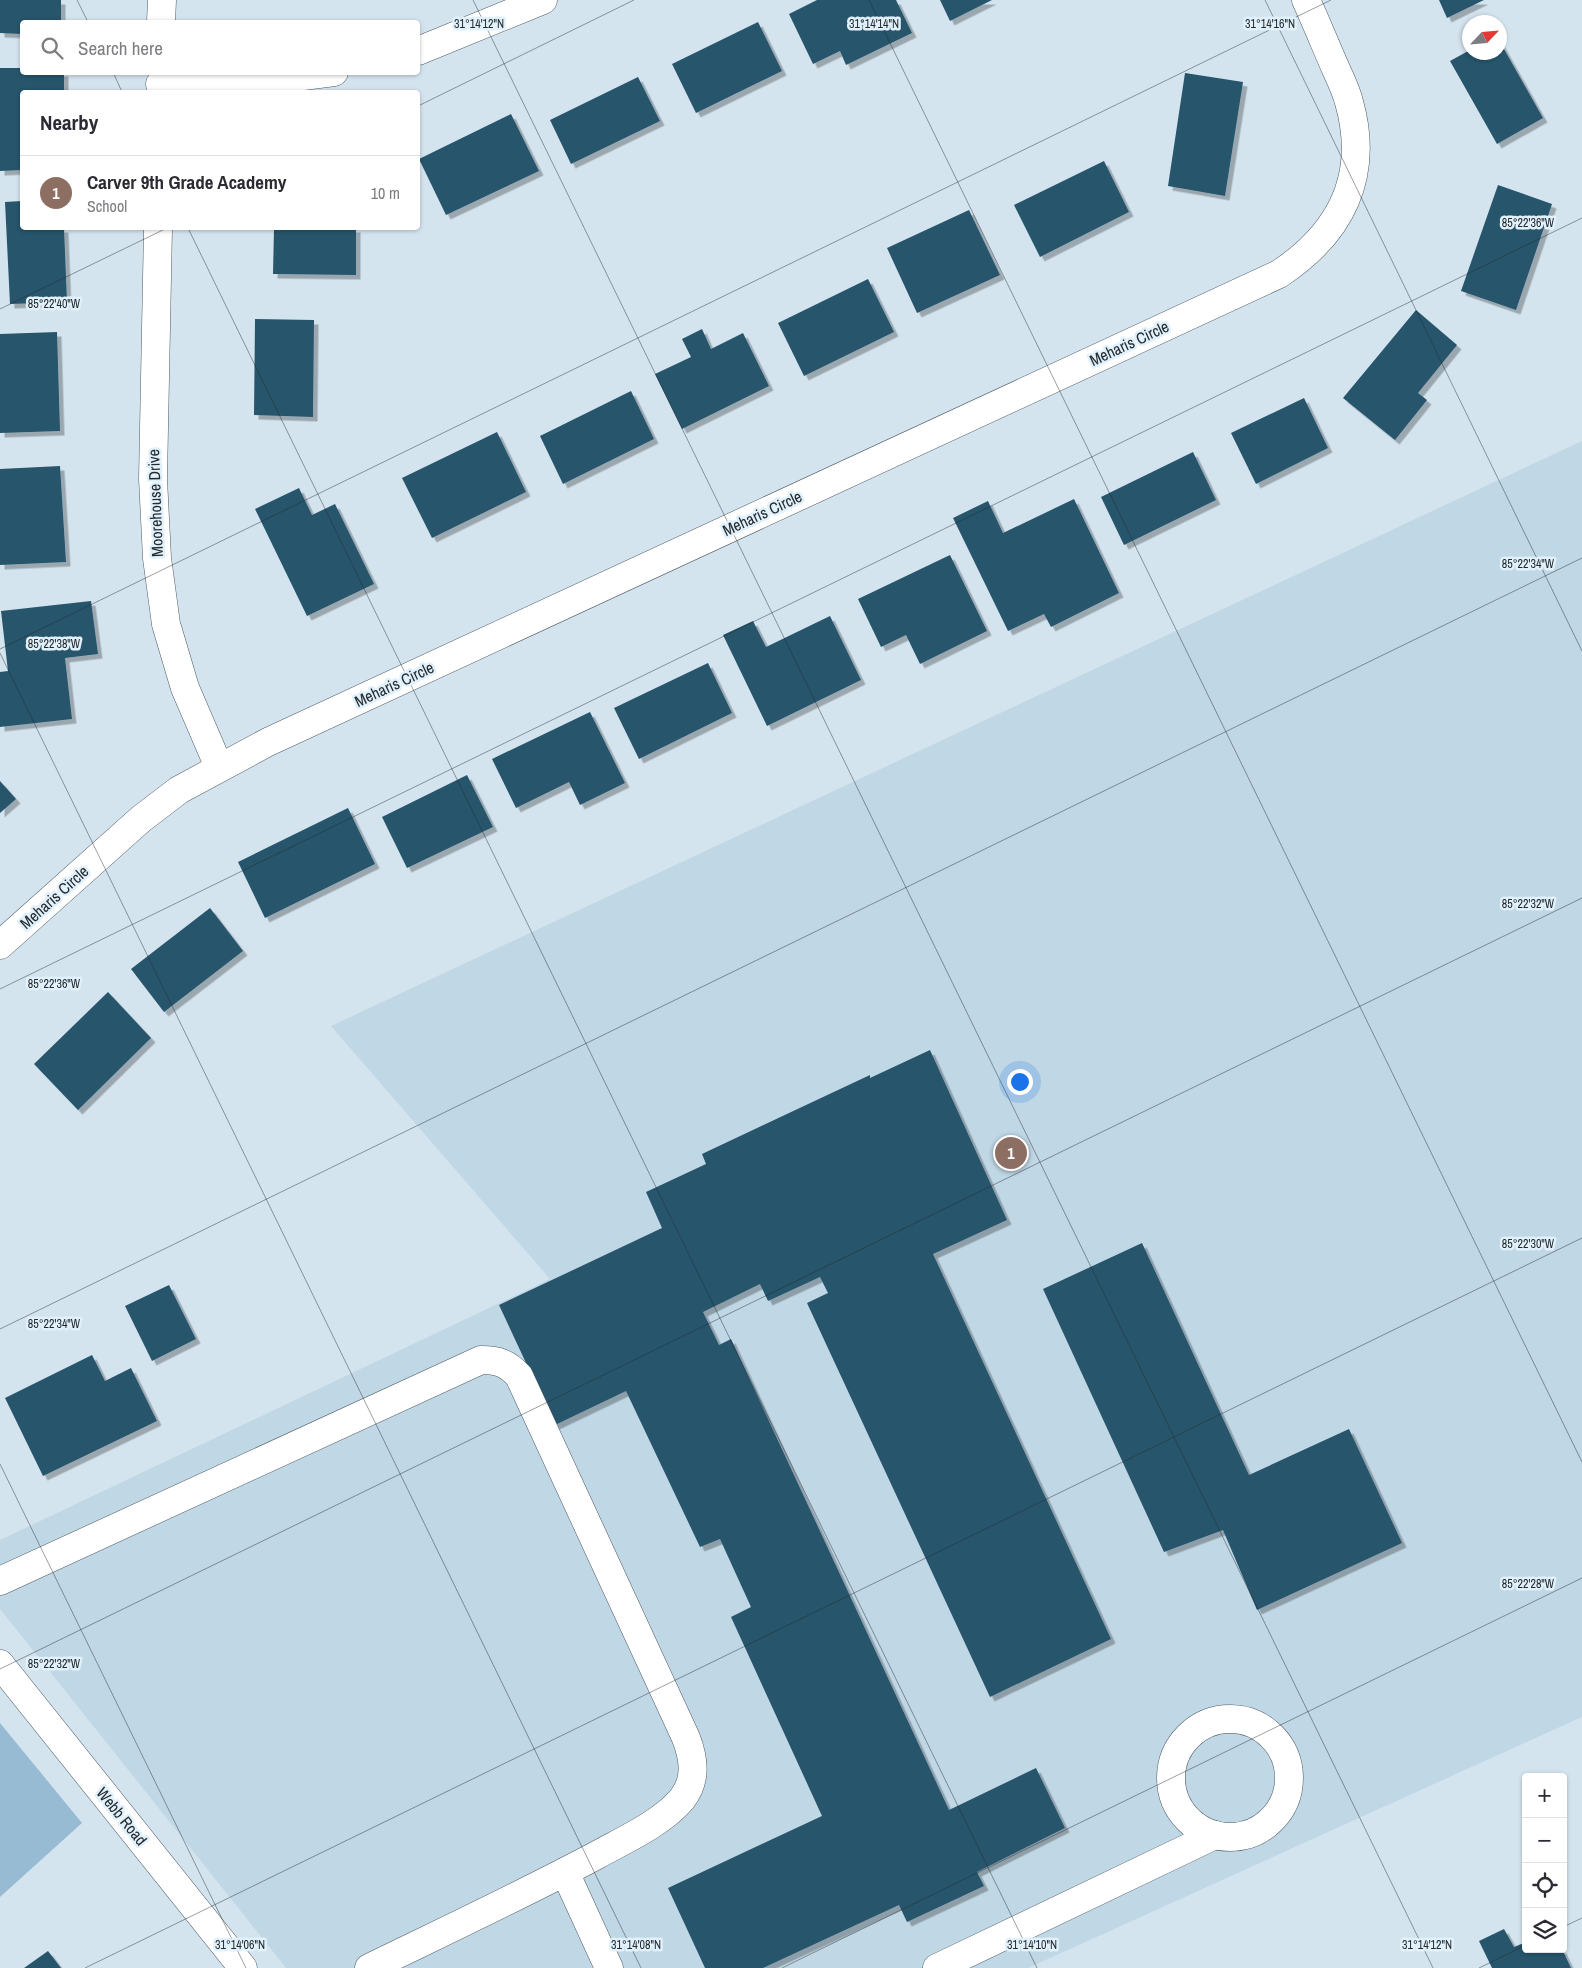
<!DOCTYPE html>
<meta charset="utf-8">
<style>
:root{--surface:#fff;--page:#f2f2f3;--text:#2b2b33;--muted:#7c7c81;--line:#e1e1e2;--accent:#ea580c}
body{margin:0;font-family:"Archivo Narrow",sans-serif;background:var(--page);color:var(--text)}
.controls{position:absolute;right:15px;bottom:15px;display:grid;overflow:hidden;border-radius:5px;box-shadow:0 1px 4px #0004}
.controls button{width:45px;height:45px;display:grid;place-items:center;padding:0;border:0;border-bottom:1px solid var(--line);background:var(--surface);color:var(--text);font:25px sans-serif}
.compass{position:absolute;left:1462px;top:15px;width:45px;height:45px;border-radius:50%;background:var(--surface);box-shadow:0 1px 4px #0004;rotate:64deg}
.you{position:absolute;left:1019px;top:1081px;width:18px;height:18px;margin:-12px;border:4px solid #fff;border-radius:50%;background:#1a73e8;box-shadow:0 0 0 8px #1a73e833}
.badge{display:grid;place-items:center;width:32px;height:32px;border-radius:50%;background:var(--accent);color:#fff;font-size:16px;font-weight:700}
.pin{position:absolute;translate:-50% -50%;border:2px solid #fff;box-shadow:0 1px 5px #0006}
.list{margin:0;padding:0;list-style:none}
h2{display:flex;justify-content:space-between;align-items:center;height:65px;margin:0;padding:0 20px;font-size:21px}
h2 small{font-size:16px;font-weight:400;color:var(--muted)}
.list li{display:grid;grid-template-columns:32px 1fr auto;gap:15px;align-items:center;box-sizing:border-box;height:75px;padding:0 20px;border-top:1px solid var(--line)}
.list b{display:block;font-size:19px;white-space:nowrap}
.list p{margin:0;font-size:16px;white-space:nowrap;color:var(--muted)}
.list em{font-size:16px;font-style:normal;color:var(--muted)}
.icon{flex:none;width:28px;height:28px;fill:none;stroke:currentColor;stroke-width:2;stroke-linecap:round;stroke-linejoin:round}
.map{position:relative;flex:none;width:1582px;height:1968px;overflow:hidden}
.search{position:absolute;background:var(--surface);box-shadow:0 1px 4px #0004;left:20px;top:20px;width:400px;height:55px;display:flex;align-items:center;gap:12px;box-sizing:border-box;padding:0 18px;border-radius:5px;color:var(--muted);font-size:19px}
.panel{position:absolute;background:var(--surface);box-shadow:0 1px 4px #0004;left:20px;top:90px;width:400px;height:140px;border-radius:5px}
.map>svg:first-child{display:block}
.built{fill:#c0d7e5}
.green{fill:#97bbd2}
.building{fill:#28546c;filter:url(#shadow)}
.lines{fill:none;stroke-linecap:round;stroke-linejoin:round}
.minor-casing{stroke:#4d5b64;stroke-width:29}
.minor{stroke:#fff;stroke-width:28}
.ticks{fill:none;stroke:#242a2e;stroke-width:1;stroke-opacity:0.45}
.labels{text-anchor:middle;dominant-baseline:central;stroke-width:5;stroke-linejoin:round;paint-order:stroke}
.street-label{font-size:16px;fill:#242a2e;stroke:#e1f1fc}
.ticks-label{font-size:12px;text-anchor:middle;fill:#242a2e;stroke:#e1f1fc;stroke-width:5;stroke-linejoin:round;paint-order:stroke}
</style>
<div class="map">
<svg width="1582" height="1968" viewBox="0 0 1582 1968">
<defs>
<filter id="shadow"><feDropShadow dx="4.5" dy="4.5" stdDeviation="0" flood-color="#0004"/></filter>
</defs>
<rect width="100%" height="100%" fill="#d4e4ef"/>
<!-- built -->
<path class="built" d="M1582 441V1717L1028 1968H286L0 1609V1540L550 1279 331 1026Z"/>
<!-- green -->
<path class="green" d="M0 1723 82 1823 0 1897Z"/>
<!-- building -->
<g class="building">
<path d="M0 0H61V22H22V34L0 33Z"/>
<path d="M817 0H896L912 33 846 65 840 51 813 64 789 14Z"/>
<path d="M940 0H992L950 21Z"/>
<path d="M1439 0H1484L1447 18Z"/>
<path d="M758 22 782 71 696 113 672 64Z"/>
<path d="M1500 42 1543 118 1497 144 1450 61 1470 50V52H1500Z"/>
<path d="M0 68H22V72H64V92H22V170L0 171Z"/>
<path d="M1185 73 1243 82 1225 196 1168 186Z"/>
<path d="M638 77 660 121 571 164 550 120Z"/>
<path d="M511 114 539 171 446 215 419 159Z"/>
<path d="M1104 161 1129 212 1040 257 1014 205Z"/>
<path d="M1498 185 1552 204 1516 310 1461 291Z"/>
<path d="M22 201V228H64L67 302 10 304 5 202Z"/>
<path d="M969 210 1000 275 917 313 887 248Z"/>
<path d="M274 228H356V275L273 274Z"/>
<path d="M868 279 894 332 804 376 778 323Z"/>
<path d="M1416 310 1457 345 1418 393 1427 400 1395 440 1343 398Z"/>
<path d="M255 319 314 320 313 417 254 415Z"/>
<path d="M702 329 711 349 743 333 769 386 682 429 655 374 691 357 682 339Z"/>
<path d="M57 332 60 431 0 433V334Z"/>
<path d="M631 391 654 439 563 484 540 436Z"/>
<path d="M1304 398 1328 448 1256 484 1231 433Z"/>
<path d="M497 432 526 492 432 538 402 478Z"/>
<path d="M1193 452 1216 500 1124 545 1101 497Z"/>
<path d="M60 466 66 562 0 565V469Z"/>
<path d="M299 488 312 515 335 504 374 584 307 616 255 509Z"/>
<path d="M1074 499 1119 593 1051 627 1044 614 1008 631 953 518 988 501 1003 533Z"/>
<path d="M950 555 987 631 920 664 906 635 881 647 858 599Z"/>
<path d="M91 601 98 654 65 658 72 719 0 727V672L8 671 1 611Z"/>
<path d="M830 616 861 680 767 726 723 635 753 621 766 647Z"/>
<path d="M708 663 732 713 639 759 614 708Z"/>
<path d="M590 712 625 783 580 805 569 782 516 808 492 759Z"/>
<path d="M467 775 493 827 407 868 382 817Z"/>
<path d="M0 781 16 799 0 813Z"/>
<path d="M348 808 375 864 265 918 238 862Z"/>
<path d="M210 908 243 951 164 1012 131 969Z"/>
<path d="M108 992 151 1038 78 1110 34 1064Z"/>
<path d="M930 1050 1007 1220 933 1254 1111 1639 990 1697 807 1303 828 1293 820 1277 768 1301 760 1284 703 1312 719 1345 731 1339 949 1810 1036 1768 1065 1828 977 1872 984 1886 907 1922 899 1905 763 1968H705L668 1888 822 1816 731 1617 751 1607 720 1539 700 1547 626 1391 555 1425 499 1305 662 1228 646 1192 706 1164 702 1154 870 1075V1078Z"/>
<path d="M1142 1243 1249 1475 1349 1429 1402 1543 1257 1610 1223 1530 1164 1552 1043 1289Z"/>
<path d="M169 1285 196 1339 152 1361 125 1306Z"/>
<path d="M92 1355 105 1381 131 1368 157 1421 43 1476 5 1398Z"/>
<path d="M1504 1929 1514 1947 1526 1942V1949H1562L1571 1968H1492L1479 1941Z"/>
<path d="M48 1951 61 1968H24Z"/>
</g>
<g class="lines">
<!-- minor casing -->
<g class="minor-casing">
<g id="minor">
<path d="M161 22 162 0"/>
<path d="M418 51 543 0"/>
<path d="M160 84 280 79 334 72"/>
<path d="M158 228 153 479 157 558 166 624 185 688 219 767"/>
<path d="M0 945 141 819 179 790 268 742 1279 274C1341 233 1370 176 1349 102 1346 90 1340 78 1335 67 1325 44 1316 22 1306 0"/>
<path d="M0 1581 481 1360C498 1360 507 1363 519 1376L686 1738C694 1759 697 1780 682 1799 662 1823 624 1840 597 1855 522 1895 445 1931 369 1968"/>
<path d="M0 1664 243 1968"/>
<circle cx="1230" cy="1778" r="59"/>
<path d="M565 1872 609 1968"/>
<path d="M937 1968 1215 1835"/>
</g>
</g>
<!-- minor -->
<use href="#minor" class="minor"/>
</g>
<!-- ticks -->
<path class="ticks" d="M77 0 88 22M473 0 1433 1968M869 0 1582 1462M1265 0 1582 651M113 72 122 92M418 106 634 0M188 228 1037 1968M0 309 167 228M0 649 1331 0M0 653 641 1968M0 989 1582 218M0 1329 1582 558M0 1464 246 1968M0 1669 1582 898M1563 1927 1582 1918M85 1968 1582 1238M782 1968 1582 1578M1479 1968 1526 1945"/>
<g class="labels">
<!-- street labels -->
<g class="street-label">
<text transform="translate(1129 343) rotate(-25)">Meharis Circle</text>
<text transform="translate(155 503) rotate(-92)">Moorehouse Drive</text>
<text transform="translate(762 513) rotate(-25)">Meharis Circle</text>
<text transform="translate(394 684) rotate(-25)">Meharis Circle</text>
<text transform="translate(54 897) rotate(-42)">Meharis Circle</text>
<text transform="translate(122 1816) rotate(51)">Webb Road</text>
</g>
</g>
<g class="ticks-label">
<text x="479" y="28">31°14'12"N</text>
<text x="874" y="28">31°14'14"N</text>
<text x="1270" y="28">31°14'16"N</text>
<text x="1528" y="227">85°22'36"W</text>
<text x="54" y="308">85°22'40"W</text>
<text x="1528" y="568">85°22'34"W</text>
<text x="54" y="648">85°22'38"W</text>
<text x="1528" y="908">85°22'32"W</text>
<text x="54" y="988">85°22'36"W</text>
<text x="1528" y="1248">85°22'30"W</text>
<text x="54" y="1328">85°22'34"W</text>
<text x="1528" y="1588">85°22'28"W</text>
<text x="54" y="1668">85°22'32"W</text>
<text x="240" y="1949">31°14'06"N</text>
<text x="636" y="1949">31°14'08"N</text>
<text x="1032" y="1949">31°14'10"N</text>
<text x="1427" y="1949">31°14'12"N</text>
</g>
</svg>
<div class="controls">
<button>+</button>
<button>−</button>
<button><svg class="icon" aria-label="locate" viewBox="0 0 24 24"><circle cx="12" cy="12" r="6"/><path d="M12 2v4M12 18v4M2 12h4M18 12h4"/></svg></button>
<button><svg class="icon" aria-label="layers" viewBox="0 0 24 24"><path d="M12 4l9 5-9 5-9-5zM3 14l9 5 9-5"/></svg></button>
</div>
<svg class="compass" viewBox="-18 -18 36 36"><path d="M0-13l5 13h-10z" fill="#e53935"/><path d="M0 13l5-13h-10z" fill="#7c7c81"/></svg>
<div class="you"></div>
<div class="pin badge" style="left:1011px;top:1153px;background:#8d6e63">1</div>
<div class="search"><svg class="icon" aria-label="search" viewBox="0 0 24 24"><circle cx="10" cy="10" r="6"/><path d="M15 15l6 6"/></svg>Search here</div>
<section class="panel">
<h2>Nearby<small></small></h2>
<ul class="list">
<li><span class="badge" style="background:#8d6e63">1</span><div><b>Carver 9th Grade Academy</b><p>School</p></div><em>10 m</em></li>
</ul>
</section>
</div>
